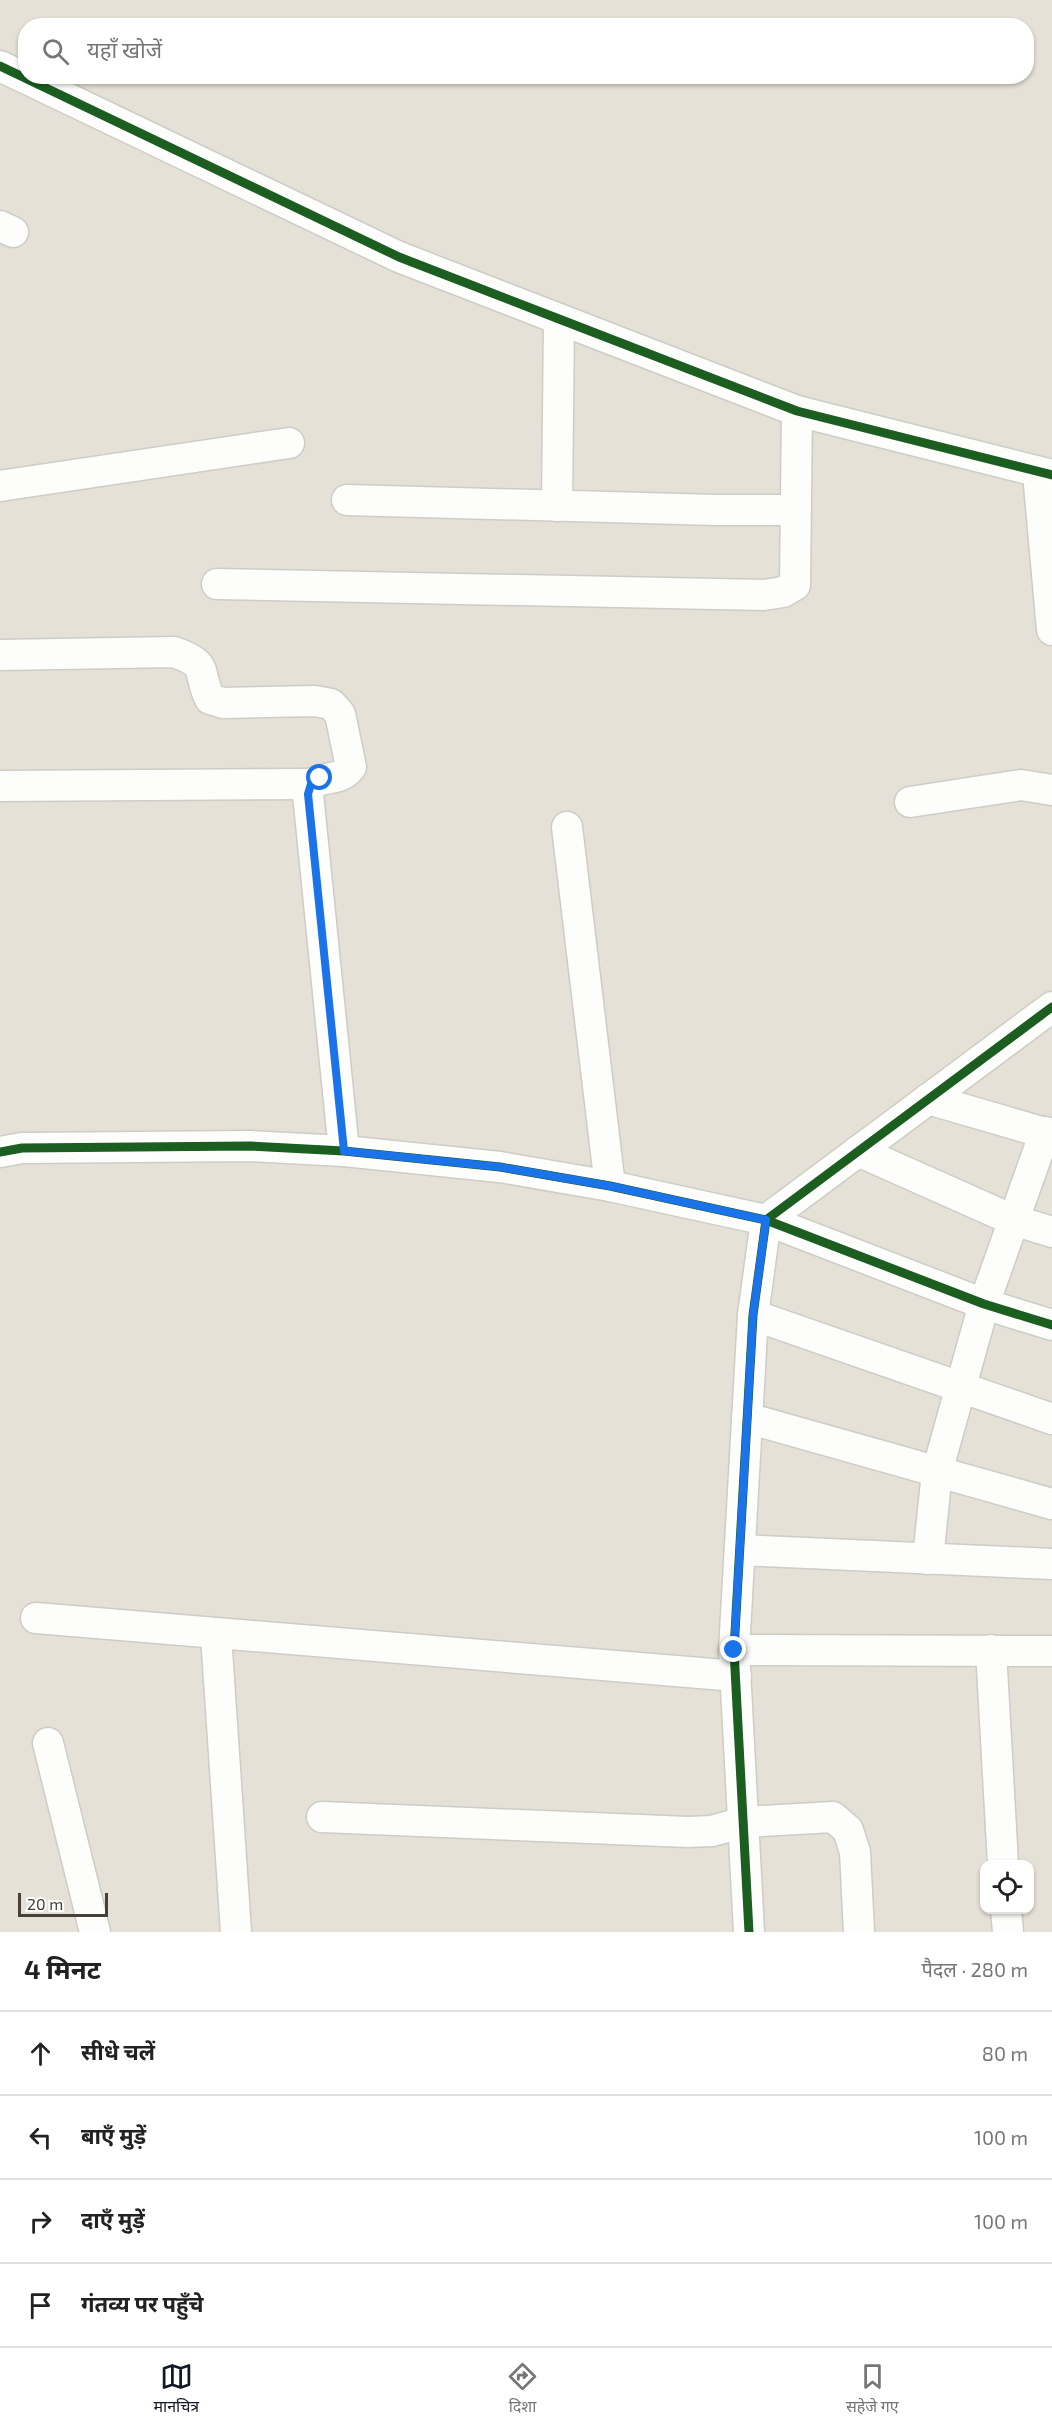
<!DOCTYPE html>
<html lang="hi">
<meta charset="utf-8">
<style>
:root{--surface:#fff;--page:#f6f6f6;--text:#222;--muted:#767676;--line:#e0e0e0;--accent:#111827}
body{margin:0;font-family:"Exo 2","Noto Sans Devanagari",sans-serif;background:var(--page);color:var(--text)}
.controls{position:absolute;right:18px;bottom:18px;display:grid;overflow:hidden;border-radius:12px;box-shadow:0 2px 4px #0004}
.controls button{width:54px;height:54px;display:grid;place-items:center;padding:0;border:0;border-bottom:2px solid var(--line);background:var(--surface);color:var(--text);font:30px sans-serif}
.scale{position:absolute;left:18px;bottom:15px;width:90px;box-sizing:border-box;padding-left:6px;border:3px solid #464035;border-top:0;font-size:16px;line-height:21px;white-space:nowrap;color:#464035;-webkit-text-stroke:4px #fff;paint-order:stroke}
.stop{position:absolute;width:18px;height:18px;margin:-14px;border:4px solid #1a73e8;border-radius:50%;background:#fff}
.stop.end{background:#1a73e8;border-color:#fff;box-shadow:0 2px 6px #0008}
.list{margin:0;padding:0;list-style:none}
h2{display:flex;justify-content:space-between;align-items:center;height:78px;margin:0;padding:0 24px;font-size:26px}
h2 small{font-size:20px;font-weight:400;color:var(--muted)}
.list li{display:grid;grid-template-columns:39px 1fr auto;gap:18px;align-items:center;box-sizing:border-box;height:84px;padding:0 24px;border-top:2px solid var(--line)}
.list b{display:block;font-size:22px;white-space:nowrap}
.list em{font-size:20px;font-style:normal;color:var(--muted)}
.icon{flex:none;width:33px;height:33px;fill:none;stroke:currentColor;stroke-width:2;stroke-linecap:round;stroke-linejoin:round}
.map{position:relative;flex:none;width:1052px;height:1932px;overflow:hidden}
.search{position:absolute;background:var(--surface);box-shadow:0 2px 4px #0004;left:18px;right:18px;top:18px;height:66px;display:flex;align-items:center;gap:15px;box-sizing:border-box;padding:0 21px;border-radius:24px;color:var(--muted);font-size:22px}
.sheet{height:414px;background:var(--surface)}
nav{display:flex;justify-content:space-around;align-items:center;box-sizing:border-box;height:84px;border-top:2px solid var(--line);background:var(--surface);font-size:16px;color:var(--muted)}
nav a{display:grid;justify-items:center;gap:3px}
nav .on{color:var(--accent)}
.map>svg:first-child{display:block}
.residential{fill:#e5e1d6;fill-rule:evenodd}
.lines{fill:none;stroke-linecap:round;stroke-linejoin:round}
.minor-casing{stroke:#ceccc6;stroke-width:33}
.minor{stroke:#fdfdfc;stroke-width:30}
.cycleway-casing{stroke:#fff;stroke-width:13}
.cycleway{stroke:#1b5e20;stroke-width:9}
.route{stroke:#1a73e8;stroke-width:8}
</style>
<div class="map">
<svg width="1052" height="1932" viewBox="0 0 1052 1932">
<rect width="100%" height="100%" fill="#f0efe9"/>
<!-- residential -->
<path class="residential" d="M0 0H1052V1932H0ZM26 26H1026V76H26ZM984 1864H1030V1910H984Z"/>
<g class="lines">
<!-- minor casing -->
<g class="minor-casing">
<g id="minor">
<path d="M0 66 399 257 559 319 797 411 1052 475"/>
<path d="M0 226 13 232"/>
<path d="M1038 473 1052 630"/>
<path d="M0 486 289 443"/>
<path d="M347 500 717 510H795"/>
<path d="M557 506 559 319"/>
<path d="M217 584 764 595 783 592 795 585 797 411"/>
<path d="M0 655 174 652C211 665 196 670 210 699L223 703 315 701 331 704 340 714 351 767C340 782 325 775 311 784L308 794 344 1151"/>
<path d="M0 786 311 784"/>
<path d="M910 802 1021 785 1052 790"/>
<path d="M567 827 610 1186"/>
<path d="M928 1099 1052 1135"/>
<path d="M858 1151 1013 1220 1052 1232"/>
<path d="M0 1152 22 1148 250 1146 344 1151 500 1167 610 1186 766 1220 984 1304 1052 1325"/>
<path d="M753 1315 1052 1419"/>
<path d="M747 1418 1052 1504"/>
<path d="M740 1550 1052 1564"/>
<path d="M928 1559 937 1472 984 1304 1045 1132"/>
<path d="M36 1618 736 1676"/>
<path d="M216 1635 236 1932"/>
<path d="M734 1650 1052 1651"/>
<path d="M991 1650 1003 1864"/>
<path d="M48 1743 95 1932"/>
<path d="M322 1817 688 1832 712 1831 744 1822 833 1817 848 1830 855 1852 859 1932"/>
<path d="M1006 1910 1008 1932"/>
<path d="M749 1932 734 1650 753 1315 766 1220 1052 1007"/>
</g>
</g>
<!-- minor -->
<use href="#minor" class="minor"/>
<!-- cycleway casing -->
<g class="cycleway-casing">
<g id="cycleway">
<path d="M0 66 399 257 559 319 797 411 1052 475"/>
<path d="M0 1152 22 1148 250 1146 344 1151 500 1167 610 1186 766 1220 984 1304 1052 1325"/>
<path d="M749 1932 734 1650 753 1315 766 1220 1052 1007"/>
</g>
</g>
<!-- cycleway -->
<use href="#cycleway" class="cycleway"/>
</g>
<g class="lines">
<!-- route -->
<path class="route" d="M320 778 311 784 308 794 344 1151 500 1167 610 1186 766 1220 753 1315 734 1650"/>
</g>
</svg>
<div class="controls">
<button><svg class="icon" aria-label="locate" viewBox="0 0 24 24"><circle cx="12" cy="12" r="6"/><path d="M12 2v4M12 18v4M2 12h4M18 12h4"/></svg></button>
</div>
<div class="scale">20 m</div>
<div class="stop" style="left:320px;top:778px"></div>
<div class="stop end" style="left:734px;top:1650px"></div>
<div class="search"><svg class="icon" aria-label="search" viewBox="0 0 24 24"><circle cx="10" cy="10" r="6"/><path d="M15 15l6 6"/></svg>यहाँ खोजें</div>
</div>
<section class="sheet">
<h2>4 मिनट<small>पैदल · 280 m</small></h2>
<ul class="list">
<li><svg class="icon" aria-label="ahead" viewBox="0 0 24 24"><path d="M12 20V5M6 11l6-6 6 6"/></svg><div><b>सीधे चलें</b></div><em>80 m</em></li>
<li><svg class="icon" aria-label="left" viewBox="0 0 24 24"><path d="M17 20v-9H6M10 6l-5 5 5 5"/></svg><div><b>बाएँ मुड़ें</b></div><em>100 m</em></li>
<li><svg class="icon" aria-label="right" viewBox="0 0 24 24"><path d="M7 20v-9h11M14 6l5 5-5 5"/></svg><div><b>दाएँ मुड़ें</b></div><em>100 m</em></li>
<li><svg class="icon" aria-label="arrive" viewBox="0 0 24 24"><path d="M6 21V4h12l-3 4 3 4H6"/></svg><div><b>गंतव्य पर पहुँचे</b></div></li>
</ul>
</section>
<nav>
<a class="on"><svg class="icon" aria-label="map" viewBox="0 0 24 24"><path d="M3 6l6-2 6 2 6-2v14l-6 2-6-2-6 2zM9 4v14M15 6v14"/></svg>मानचित्र</a>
<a><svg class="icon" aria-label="directions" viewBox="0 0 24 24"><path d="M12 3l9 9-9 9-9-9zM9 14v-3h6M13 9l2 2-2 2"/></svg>दिशा</a>
<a><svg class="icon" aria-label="saved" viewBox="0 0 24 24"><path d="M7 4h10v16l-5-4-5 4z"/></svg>सहेजे गए</a>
</nav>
